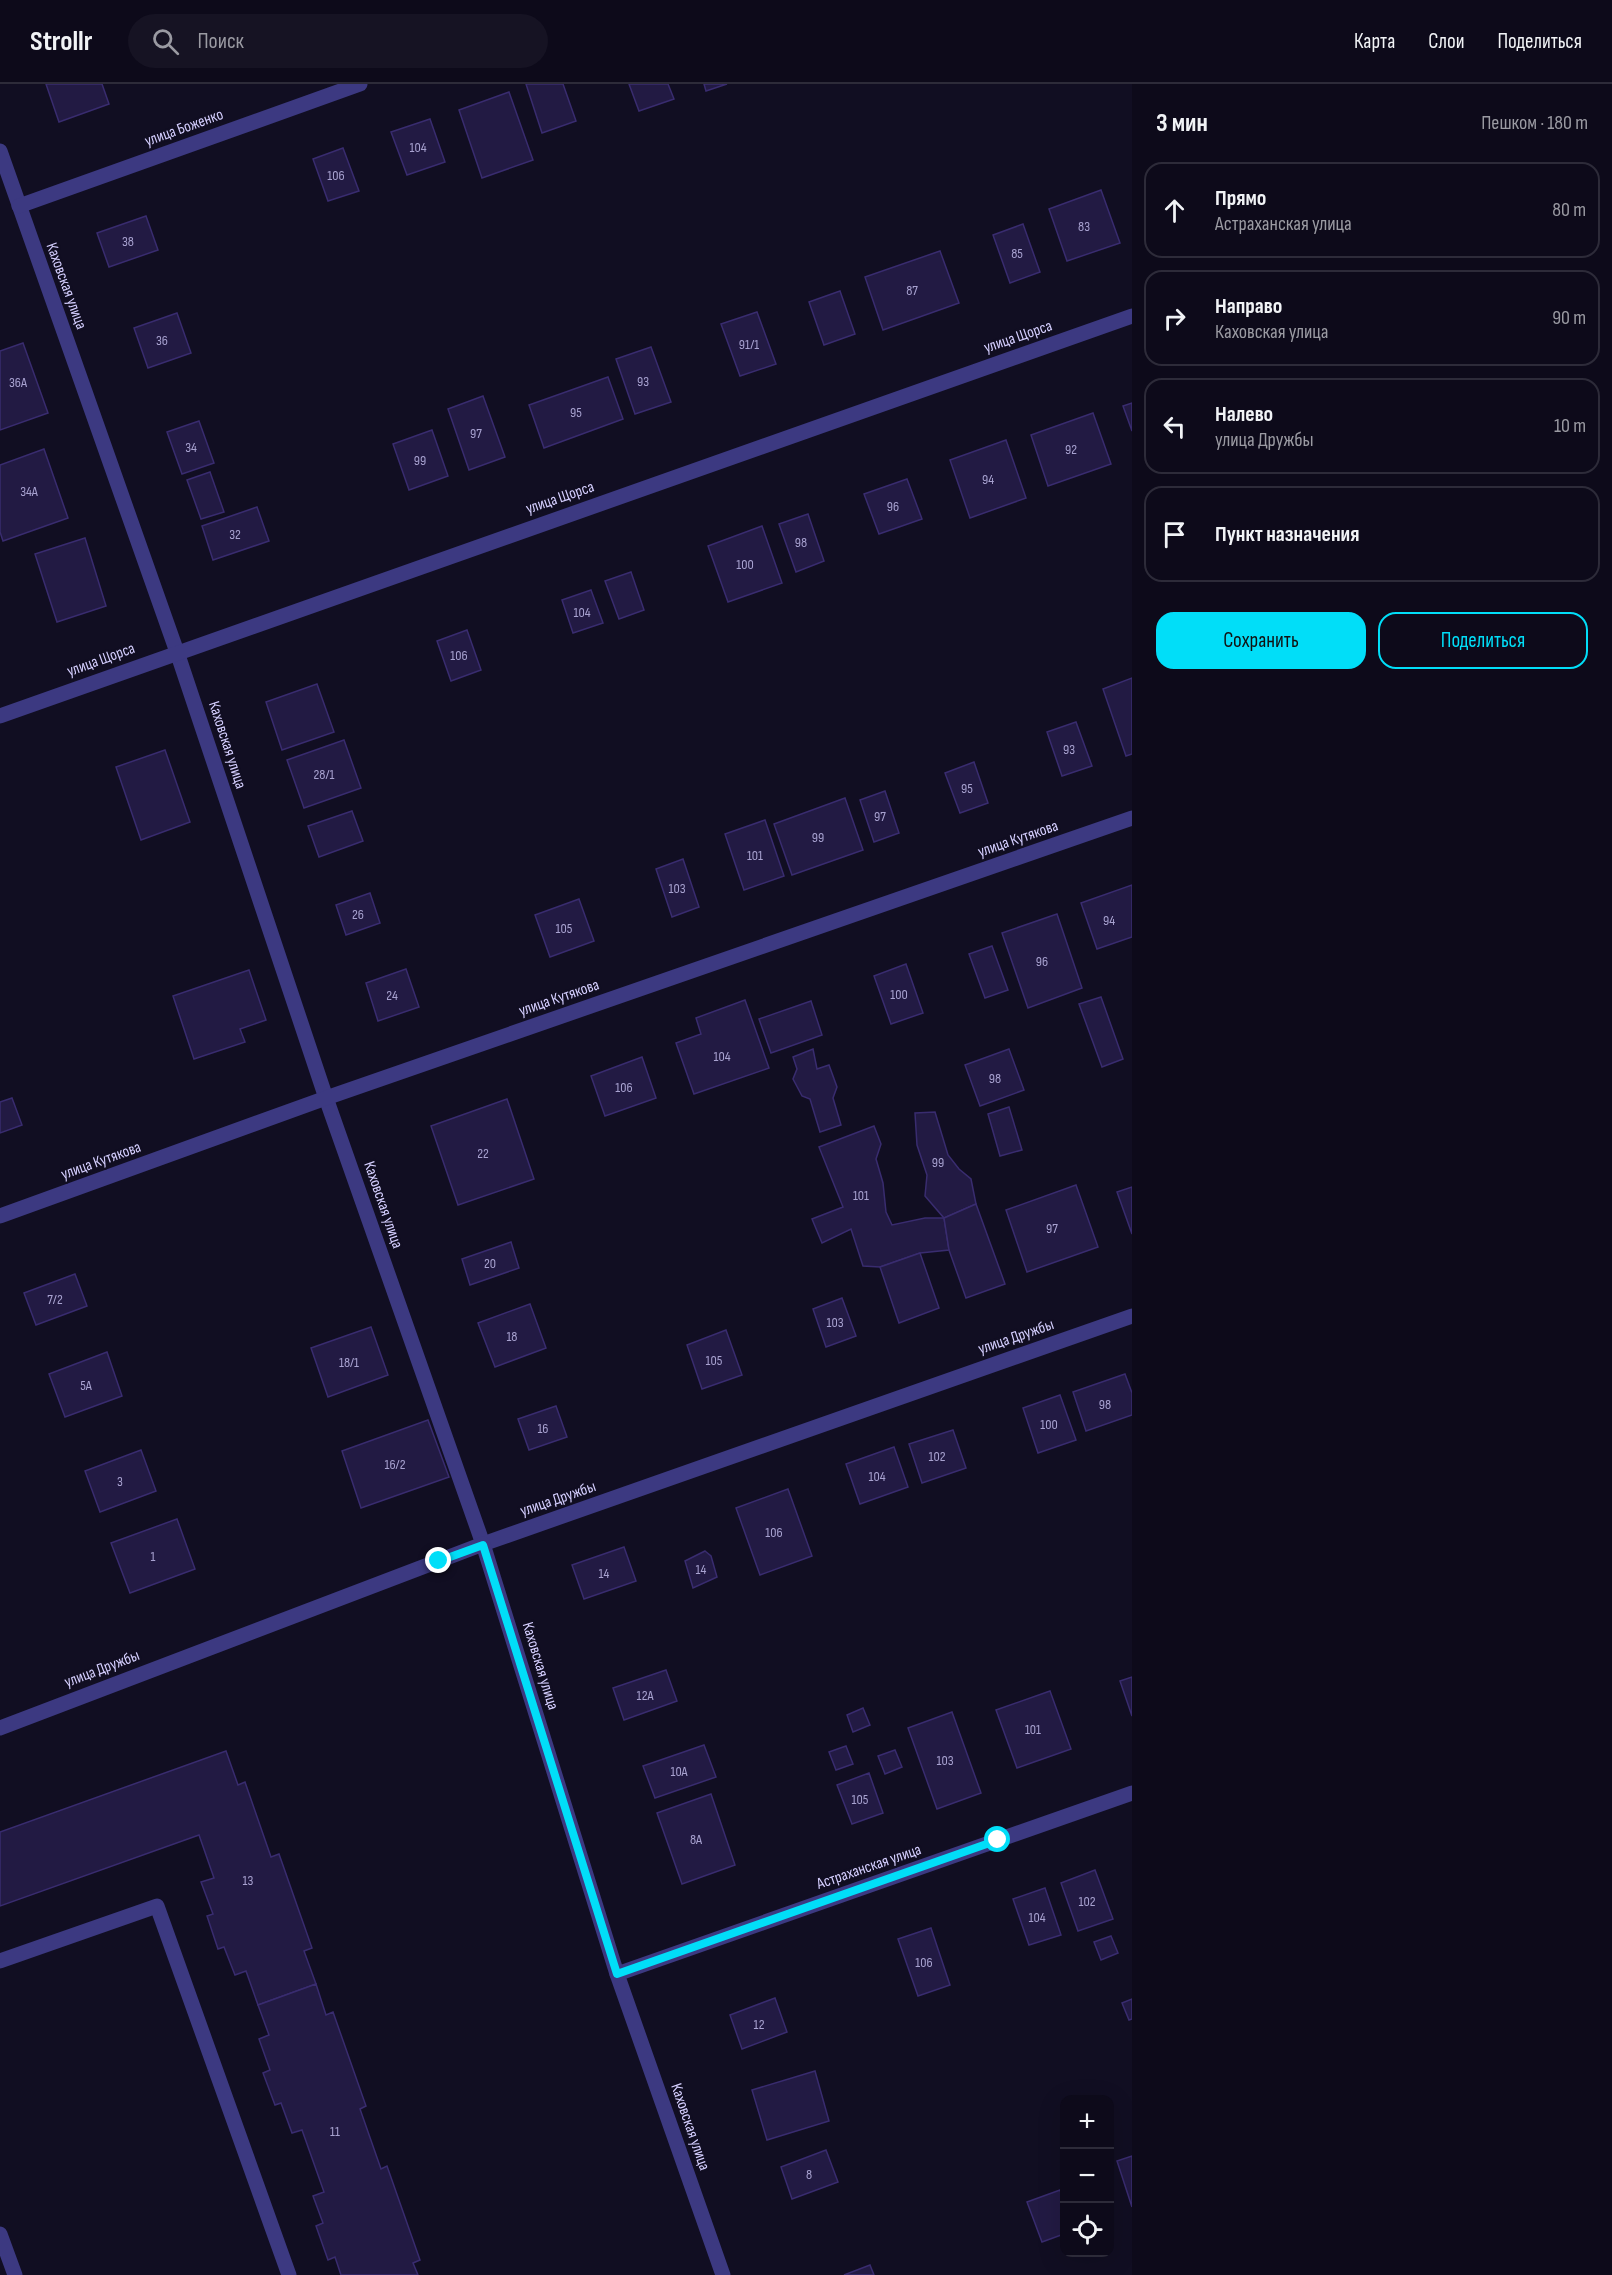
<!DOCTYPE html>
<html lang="ru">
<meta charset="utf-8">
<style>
:root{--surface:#0d0a1a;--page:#161323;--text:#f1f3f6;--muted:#9a9aa2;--line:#2d2b39;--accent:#01def8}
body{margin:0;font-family:"Sofia Sans Condensed",sans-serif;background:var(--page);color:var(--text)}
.controls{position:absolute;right:18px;bottom:18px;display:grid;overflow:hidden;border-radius:12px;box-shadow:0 6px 24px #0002}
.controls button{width:54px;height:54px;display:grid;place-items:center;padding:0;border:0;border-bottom:2px solid var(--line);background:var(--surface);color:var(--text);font:30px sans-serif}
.stop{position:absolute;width:18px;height:18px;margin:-14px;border:4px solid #01def8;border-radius:50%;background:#fff}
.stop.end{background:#01def8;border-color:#fff;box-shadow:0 2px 6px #0008}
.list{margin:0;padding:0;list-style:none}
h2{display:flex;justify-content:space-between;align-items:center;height:78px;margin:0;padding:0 24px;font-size:26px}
h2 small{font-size:20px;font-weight:400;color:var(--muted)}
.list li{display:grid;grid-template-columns:39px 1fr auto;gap:18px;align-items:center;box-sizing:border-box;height:96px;margin:0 12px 12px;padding:0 12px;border:2px solid var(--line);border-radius:18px}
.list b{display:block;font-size:22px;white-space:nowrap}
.list p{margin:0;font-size:20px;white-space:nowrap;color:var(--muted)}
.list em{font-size:20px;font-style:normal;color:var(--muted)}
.actions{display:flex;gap:12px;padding:18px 24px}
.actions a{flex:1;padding:14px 0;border:2px solid var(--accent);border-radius:18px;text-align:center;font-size:21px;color:var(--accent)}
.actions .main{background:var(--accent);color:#111}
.icon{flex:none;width:33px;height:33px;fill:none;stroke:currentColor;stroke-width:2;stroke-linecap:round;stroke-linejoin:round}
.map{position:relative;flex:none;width:1132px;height:2191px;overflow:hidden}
header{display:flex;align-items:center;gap:36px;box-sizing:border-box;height:84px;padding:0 30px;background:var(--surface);border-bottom:2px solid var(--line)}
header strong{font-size:28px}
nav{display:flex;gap:33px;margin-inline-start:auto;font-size:21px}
.search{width:420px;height:54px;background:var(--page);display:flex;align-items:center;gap:15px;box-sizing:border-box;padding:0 21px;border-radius:33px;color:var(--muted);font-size:22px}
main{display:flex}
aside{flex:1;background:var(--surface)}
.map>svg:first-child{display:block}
.building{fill:#221a43;stroke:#392c6f;stroke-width:1.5}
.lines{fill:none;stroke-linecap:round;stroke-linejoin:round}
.service{stroke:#3c3981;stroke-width:15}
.minor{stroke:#3c3981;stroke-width:15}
.tertiary{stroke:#3c3981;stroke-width:15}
.route{stroke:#01def8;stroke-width:8}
.labels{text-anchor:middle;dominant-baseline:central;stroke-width:4.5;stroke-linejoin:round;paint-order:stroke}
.number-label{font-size:14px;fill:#a8a2d0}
.street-label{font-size:16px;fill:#d5cfff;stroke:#110e22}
</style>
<header>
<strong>Strollr</strong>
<div class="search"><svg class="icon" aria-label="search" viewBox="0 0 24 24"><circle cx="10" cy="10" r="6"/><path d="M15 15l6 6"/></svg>Поиск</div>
<nav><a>Карта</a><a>Слои</a><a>Поделиться</a></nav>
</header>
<main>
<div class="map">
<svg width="1132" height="2191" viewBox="0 0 1132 2191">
<rect width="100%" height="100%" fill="#110e22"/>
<!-- building -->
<g class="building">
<path d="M46 0H102L109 20 59 38Z"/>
<path d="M526 0H563L576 37 542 49Z"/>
<path d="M629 0H668L674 15 639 27Z"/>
<path d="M704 0H727L706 7Z"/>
<path d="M509 8 533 76 482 94 459 26Z"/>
<path d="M430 35 445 78 407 91 391 48Z"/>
<path d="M343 64 359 107 328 117 313 75Z"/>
<path d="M1101 106 1120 159 1067 177 1049 125Z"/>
<path d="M146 132 158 166 109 183 97 149Z"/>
<path d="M1023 140 1040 188 1010 199 993 151Z"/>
<path d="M940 167 959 219 883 246 865 193Z"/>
<path d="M840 207 855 250 824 261 809 218Z"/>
<path d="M757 228 776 280 740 292 721 240Z"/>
<path d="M177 229 191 269 148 284 134 244Z"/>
<path d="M23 259 48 329 0 346V267Z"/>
<path d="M651 263 671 318 635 330 616 275Z"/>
<path d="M608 293 623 335 544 364 529 321Z"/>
<path d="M483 312 505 373 469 386 448 325Z"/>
<path d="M1132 319V347L1123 322Z"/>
<path d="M1093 329 1111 380 1048 402 1031 351Z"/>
<path d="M199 337 214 379 182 390 167 348Z"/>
<path d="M432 346 448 392 409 406 393 360Z"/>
<path d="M1006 356 1026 414 970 434 950 376Z"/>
<path d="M44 365 68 434 3 457 0 448V381Z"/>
<path d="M210 388 224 428 201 435 187 396Z"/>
<path d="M907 395 922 435 879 450 864 410Z"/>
<path d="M257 423 269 457 213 476 202 442Z"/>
<path d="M808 430 824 477 796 488 779 440Z"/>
<path d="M762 442 782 499 728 518 708 462Z"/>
<path d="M85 454 106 522 57 538 35 470Z"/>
<path d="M631 488 644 526 619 535 605 497Z"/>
<path d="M591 506 603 539 573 549 562 516Z"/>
<path d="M467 546 481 586 451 597 437 557Z"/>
<path d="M1132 594V670L1126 672 1103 605Z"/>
<path d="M317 600 334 648 282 666 266 618Z"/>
<path d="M1076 638 1092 682 1062 692 1047 648Z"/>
<path d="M344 656 361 704 304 724 287 676Z"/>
<path d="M165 666 190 738 141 756 116 683Z"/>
<path d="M974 678 988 719 960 729 945 689Z"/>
<path d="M885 707 899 749 874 758 860 716Z"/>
<path d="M845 714 863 766 792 791 774 740Z"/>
<path d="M352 727 363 757 319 773 308 742Z"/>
<path d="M765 736 784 792 744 806 725 750Z"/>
<path d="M683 775 699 823 672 833 656 785Z"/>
<path d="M1132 801V853L1097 865 1081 819Z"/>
<path d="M370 809 380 839 346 851 336 821Z"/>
<path d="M579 815 594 857 550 873 535 831Z"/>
<path d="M1057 830 1082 904 1028 924 1002 849Z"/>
<path d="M992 862 1008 906 985 914 969 870Z"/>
<path d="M906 880 923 929 891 940 874 892Z"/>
<path d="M406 885 419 923 378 937 366 899Z"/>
<path d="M249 886 266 936 240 945 245 958 194 975 173 912Z"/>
<path d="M1101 913 1123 975 1102 983 1079 920Z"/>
<path d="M745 916 769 984 694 1010 676 959 701 950 696 934Z"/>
<path d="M811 917 822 951 771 969 759 935Z"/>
<path d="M813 965 817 985 829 981 837 1003 833 1014 841 1041 820 1048 810 1015 802 1012 793 995 797 985 793 973Z"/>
<path d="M1009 965 1024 1006 980 1022 965 981Z"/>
<path d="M642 973 656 1014 605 1032 591 992Z"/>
<path d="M12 1014 22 1041 0 1049V1018Z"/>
<path d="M507 1015 534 1095 458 1121 431 1042Z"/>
<path d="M1009 1023 1022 1066 1000 1072 988 1030Z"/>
<path d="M935 1028 948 1071 959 1085 971 1095 976 1120 944 1134 925 1112 927 1091 917 1061 915 1029Z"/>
<path d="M874 1042 881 1060 876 1075 883 1099 886 1128 892 1141 925 1134H944L949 1166 920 1169 880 1183 863 1182 851 1145 822 1159 812 1135 843 1123 819 1063Z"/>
<path d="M1076 1101 1098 1163 1027 1188 1006 1126Z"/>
<path d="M1132 1103V1150L1117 1108Z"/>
<path d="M976 1120 1005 1200 966 1214 949 1166 944 1134Z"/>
<path d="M511 1158 519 1184 470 1201 462 1175Z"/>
<path d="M920 1169 939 1224 899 1239 880 1183Z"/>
<path d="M75 1190 87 1222 36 1241 24 1209Z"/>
<path d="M842 1214 856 1252 826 1263 813 1225Z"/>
<path d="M530 1220 546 1264 495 1283 478 1239Z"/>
<path d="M371 1243 388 1291 328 1313 311 1264Z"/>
<path d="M726 1246 742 1291 702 1305 687 1261Z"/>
<path d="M107 1268 122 1312 65 1333 49 1290Z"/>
<path d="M1125 1290 1132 1309V1331L1086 1347 1073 1308Z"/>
<path d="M1060 1311 1076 1356 1038 1369 1023 1324Z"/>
<path d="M556 1322 567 1353 529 1366 518 1335Z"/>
<path d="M428 1336 449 1393 361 1424 342 1367Z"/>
<path d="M953 1346 966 1384 922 1399 909 1360Z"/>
<path d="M894 1363 908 1403 860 1420 846 1380Z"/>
<path d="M141 1366 156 1407 100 1428 85 1387Z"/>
<path d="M788 1405 812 1472 760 1491 736 1424Z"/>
<path d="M177 1435 195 1485 130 1509 111 1459Z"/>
<path d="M624 1463 636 1497 584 1515 572 1481Z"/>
<path d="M705 1467 711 1472 717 1493 693 1504 685 1477Z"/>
<path d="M666 1586 677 1617 624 1636 613 1604Z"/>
<path d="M1132 1593V1632L1120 1597Z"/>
<path d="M1050 1607 1071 1665 1017 1684 996 1626Z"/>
<path d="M863 1624 870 1641 853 1648 847 1631Z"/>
<path d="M952 1628 981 1709 937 1725 908 1644Z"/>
<path d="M704 1661 716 1693 655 1714 643 1682Z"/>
<path d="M846 1662 853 1680 836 1686 829 1668Z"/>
<path d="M895 1666 902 1683 885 1690 878 1672Z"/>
<path d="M226 1667 238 1701 245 1698 271 1773 279 1770 312 1864 304 1867 316 1900 258 1921 246 1887 235 1891 224 1863 218 1865 207 1832 213 1830 201 1798 214 1794 199 1751 0 1822V1748Z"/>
<path d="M869 1689 883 1729 852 1740 837 1701Z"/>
<path d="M711 1710 735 1781 682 1800 657 1729Z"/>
<path d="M1095 1786 1113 1835 1078 1847 1061 1799Z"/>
<path d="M1045 1804 1061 1851 1029 1861 1013 1815Z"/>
<path d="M931 1844 950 1901 918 1912 898 1855Z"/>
<path d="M1111 1852 1118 1869 1101 1876 1094 1858Z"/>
<path d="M316 1900 326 1931 333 1928 366 2022 360 2025 381 2085 387 2082 420 2176 413 2179 418 2191H341L335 2173 328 2176 316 2142 323 2139 313 2112 324 2108 302 2046 292 2049 281 2019 275 2021 263 1989 270 1986 259 1955 269 1951 258 1921Z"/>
<path d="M775 1914 787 1948 742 1965 730 1931Z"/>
<path d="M1132 1915V1935L1129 1936 1122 1919Z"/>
<path d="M815 1987 829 2037 767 2056 752 2006Z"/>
<path d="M826 2066 838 2098 792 2115 781 2083Z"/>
<path d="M1132 2072V2123L1117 2077Z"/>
<path d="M1060 2106 1064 2118V2150L1042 2158 1027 2118Z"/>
<path d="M870 2181 874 2191H844Z"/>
</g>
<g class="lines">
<!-- service -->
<g class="service">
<path d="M0 1877 157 1822 289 2191"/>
<path d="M0 2150 15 2191"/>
</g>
<!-- minor -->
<g class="minor">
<path d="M0 67 177 568 326 1014 483 1460 1132 1232"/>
<path d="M19 122 360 0"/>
<path d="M0 632 1132 232"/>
<path d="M0 1132 326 1014 1132 734"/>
<path d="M617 1890 1132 1709"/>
</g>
<!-- tertiary -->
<path class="tertiary" d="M0 1644 483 1460 617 1890 723 2191"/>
</g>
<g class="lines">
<!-- route -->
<path class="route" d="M439 1477 483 1461 617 1890 998 1756"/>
</g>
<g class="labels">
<!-- number labels -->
<g class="number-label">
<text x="418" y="63">104</text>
<text x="336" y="91">106</text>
<text x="1084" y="142">83</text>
<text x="128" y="157">38</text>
<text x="1017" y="169">85</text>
<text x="912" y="206">87</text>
<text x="162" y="256">36</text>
<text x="749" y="260">91/1</text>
<text x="643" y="297">93</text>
<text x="18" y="298">36А</text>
<text x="576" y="328">95</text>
<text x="476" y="349">97</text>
<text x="191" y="363">34</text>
<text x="1071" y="365">92</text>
<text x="420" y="376">99</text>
<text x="988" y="395">94</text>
<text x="29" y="407">34А</text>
<text x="893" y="422">96</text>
<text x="235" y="450">32</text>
<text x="801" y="458">98</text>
<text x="745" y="480">100</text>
<text x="582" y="528">104</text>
<text x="459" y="571">106</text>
<text x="1069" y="665">93</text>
<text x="324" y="690">28/1</text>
<text x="967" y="704">95</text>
<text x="880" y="732">97</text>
<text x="818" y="753">99</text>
<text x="755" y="771">101</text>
<text x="677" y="804">103</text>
<text x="358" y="830">26</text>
<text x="1109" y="836">94</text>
<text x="564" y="844">105</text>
<text x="1042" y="877">96</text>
<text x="899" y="910">100</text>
<text x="392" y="911">24</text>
<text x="722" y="972">104</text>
<text x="995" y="994">98</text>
<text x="624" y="1003">106</text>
<text x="483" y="1069">22</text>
<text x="938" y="1078">99</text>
<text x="861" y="1111">101</text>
<text x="1052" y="1144">97</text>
<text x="490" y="1179">20</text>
<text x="55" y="1215">7/2</text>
<text x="835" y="1238">103</text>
<text x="512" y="1252">18</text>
<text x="714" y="1276">105</text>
<text x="349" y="1278">18/1</text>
<text x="86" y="1301">5А</text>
<text x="1105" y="1320">98</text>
<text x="1049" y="1340">100</text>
<text x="543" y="1344">16</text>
<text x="937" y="1372">102</text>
<text x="395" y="1380">16/2</text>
<text x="877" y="1392">104</text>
<text x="120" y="1397">3</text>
<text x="774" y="1448">106</text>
<text x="153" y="1472">1</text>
<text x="701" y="1485">14</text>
<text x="604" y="1489">14</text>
<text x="645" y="1611">12А</text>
<text x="1033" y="1645">101</text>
<text x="945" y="1676">103</text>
<text x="679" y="1687">10А</text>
<text x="860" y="1715">105</text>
<text x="696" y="1755">8А</text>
<text x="248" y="1796">13</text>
<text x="1087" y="1817">102</text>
<text x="1037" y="1833">104</text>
<text x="924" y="1878">106</text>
<text x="759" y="1940">12</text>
<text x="335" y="2047">11</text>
<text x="809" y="2090">8</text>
</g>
<!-- street labels -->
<g class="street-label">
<text transform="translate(184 44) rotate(-20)">улица Боженко</text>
<text transform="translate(66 202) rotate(70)">Каховская улица</text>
<text transform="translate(1018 253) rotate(-19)">улица Щорса</text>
<text transform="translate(560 414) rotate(-19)">улица Щорса</text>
<text transform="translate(101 576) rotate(-20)">улица Щорса</text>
<text transform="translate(227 661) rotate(72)">Каховская улица</text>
<text transform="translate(1018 755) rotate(-19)">улица Кутякова</text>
<text transform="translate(559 914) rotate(-19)">улица Кутякова</text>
<text transform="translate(101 1077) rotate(-20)">улица Кутякова</text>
<text transform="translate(383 1121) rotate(71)">Каховская улица</text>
<text transform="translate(1016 1253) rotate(-19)">улица Дружбы</text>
<text transform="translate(558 1415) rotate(-19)">улица Дружбы</text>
<text transform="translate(540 1582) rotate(73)">Каховская улица</text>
<text transform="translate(102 1585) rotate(-21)">улица Дружбы</text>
<text transform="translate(869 1783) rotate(-19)">Астраханская улица</text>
<text transform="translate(690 2043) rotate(71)">Каховская улица</text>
</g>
</g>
</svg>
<div class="controls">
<button>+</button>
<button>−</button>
<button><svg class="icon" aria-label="locate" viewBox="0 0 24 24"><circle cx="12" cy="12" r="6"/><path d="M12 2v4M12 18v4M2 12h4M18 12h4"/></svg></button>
</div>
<div class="stop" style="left:998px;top:1756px"></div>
<div class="stop end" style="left:439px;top:1477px"></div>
</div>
<aside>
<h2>3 мин<small>Пешком · 180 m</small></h2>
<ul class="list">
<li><svg class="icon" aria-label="ahead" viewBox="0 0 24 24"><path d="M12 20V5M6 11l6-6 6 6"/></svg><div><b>Прямо</b><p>Астраханская улица</p></div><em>80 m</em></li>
<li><svg class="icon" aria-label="right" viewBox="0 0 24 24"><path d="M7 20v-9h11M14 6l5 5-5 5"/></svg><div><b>Направо</b><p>Каховская улица</p></div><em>90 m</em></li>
<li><svg class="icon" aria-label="left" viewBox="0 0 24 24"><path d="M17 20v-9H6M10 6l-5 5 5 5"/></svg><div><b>Налево</b><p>улица Дружбы</p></div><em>10 m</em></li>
<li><svg class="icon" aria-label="arrive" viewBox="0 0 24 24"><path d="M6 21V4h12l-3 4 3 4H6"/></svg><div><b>Пункт назначения</b></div></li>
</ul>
<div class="actions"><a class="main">Сохранить</a><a>Поделиться</a></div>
</aside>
</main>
